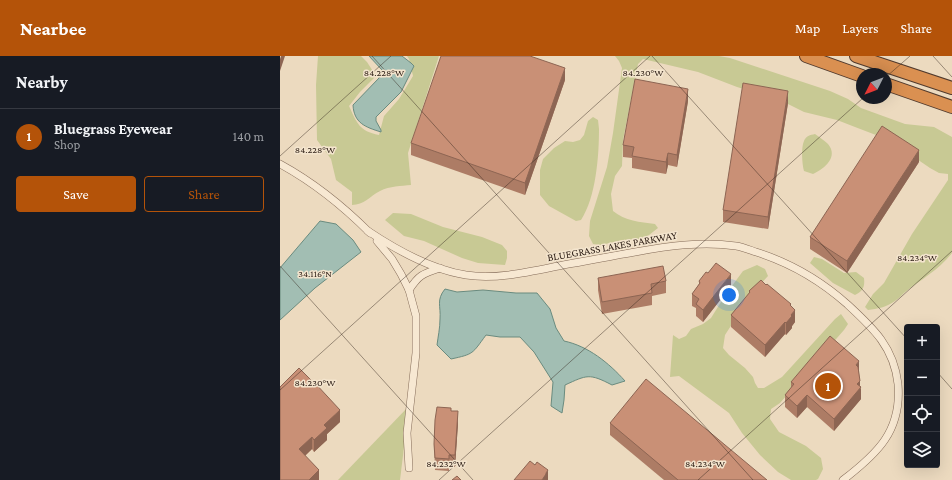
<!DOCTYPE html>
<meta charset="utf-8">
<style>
:root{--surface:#171b24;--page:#242831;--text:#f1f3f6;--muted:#9ea1a6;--line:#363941;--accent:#b45309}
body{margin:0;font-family:"Crimson Pro",serif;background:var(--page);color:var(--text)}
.controls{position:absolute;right:12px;bottom:12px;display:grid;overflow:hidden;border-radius:4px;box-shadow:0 4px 16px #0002}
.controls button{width:36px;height:36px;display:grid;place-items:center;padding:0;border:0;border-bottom:1px solid var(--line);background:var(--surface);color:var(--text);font:20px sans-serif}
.compass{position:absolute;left:576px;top:12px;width:36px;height:36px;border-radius:50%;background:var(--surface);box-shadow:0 4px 16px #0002;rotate:228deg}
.you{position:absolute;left:449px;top:239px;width:14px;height:14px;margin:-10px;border:3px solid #fff;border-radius:50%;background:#1a73e8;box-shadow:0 0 0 6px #1a73e833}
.badge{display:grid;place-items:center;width:26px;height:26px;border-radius:50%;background:var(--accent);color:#fff;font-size:13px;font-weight:700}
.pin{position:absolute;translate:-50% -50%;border:2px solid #fff;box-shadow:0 1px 4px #0006}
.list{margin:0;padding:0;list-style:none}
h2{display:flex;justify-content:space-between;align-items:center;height:52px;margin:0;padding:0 16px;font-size:17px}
h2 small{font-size:13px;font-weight:400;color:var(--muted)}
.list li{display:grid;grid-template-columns:26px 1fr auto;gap:12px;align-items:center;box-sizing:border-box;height:56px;padding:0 16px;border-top:1px solid var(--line)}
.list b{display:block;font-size:15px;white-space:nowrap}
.list p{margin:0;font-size:13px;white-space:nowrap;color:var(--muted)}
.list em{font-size:13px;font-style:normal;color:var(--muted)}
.actions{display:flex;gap:8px;padding:12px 16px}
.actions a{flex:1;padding:9px 0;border:1px solid var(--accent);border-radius:4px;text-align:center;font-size:14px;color:var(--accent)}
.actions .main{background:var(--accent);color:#fff}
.icon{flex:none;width:22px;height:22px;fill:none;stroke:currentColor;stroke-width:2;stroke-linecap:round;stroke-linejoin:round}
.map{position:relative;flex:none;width:672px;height:424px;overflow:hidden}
header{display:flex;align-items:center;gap:24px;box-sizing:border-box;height:56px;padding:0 20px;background:var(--accent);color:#fff}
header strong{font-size:19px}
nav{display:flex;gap:22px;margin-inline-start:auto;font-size:14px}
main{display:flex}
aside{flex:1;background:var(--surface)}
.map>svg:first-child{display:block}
.green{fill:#c8c994}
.water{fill:#a2beb3;stroke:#6a8b7f}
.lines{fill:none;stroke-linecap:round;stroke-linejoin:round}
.street-casing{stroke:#846b58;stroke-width:8}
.highway-casing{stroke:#513a2d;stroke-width:14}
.street{stroke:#f7e8d2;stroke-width:7}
.highway{stroke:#da9051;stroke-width:12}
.wall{fill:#ad7c65}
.shaded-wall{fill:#8d6553}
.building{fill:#c99076;stroke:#8d6553}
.ticks{fill:none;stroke:#34251c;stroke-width:1;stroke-opacity:0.45}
.labels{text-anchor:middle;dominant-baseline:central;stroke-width:3;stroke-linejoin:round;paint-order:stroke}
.street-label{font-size:11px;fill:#34251c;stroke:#f4e5ce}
.ticks-label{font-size:10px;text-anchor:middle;fill:#34251c;stroke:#f4e5ce;stroke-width:3;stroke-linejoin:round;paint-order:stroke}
</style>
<header>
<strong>Nearbee</strong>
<nav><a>Map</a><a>Layers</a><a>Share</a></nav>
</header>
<main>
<aside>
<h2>Nearby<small></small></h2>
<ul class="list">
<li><span class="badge">1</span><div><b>Bluegrass Eyewear</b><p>Shop</p></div><em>140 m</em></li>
</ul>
<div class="actions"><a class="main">Save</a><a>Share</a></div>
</aside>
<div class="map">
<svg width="672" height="424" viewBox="0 0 672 424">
<rect width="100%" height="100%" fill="#ecdabf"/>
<!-- green -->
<g class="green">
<path d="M38 0H81L87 6 96 20 80 36 69 50C77 67 79 75 99 79L104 60 119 43 133 20 129 3 127 0H159L128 97 131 129C121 130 110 130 100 135 90 140 84 149 72 149V136L56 124 51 103 37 84 36 29Z"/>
<path d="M335 0H439L450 2 550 35 568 43 581 52 625 68 654 71 672 81V197C659 214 640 224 624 237 621 240 618 243 615 245 607 251 597 253 588 254L585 251 593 238 604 227 632 178 668 124V118L659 117 650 112 609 84 575 71 557 64 524 56 500 44 457 31 418 16 363 3 358 8 343 84 342 110 335 120 331 138 333 155C345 165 360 166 375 168L378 172 369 179 359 183 342 184 321 189 313 188 309 180 310 165 327 111 333 77 342 12 339 5Z"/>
<path d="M313 61 318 64 319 73C319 100 316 141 301 164L296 165 269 150 260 139V114L263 103 274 92 285 85 293 86 300 84 304 79 308 65Z"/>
<path d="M535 78C539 81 544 84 548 88 559 101 544 113 533 118L524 115C522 108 521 91 524 85 526 80 530 79 535 78Z"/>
<path d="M113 157 131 158 163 171 202 181 222 189 227 195V202L225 209 198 207 182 202 144 185 124 180 105 164Z"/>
<path d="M534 201 542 203 564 217 576 216 584 222C585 231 583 235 575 239L553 227 530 207Z"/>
<path d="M477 209 485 213 488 220 472 237 445 279 443 292 449 299 465 312 473 321 475 327 478 332H484L502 321 555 263 561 258 568 268 564 274 500 347 491 353 490 363 499 376 526 390 541 402 543 413 538 423 536 424H511L498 416 480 399 462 377 449 357 399 320 390 321 393 279 399 283 406 280 411 273 423 268 431 262 446 238 463 215Z"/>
<path d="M129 350 120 424H58Z"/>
</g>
<!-- water -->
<g class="water">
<path d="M89 0H122L131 7 134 10 121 36 96 61V65L101 74V76C85 71 74 67 73 49L99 22 102 14Z"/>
<path d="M40 165 56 168 73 184 81 196 35 232 0 264V212Z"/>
<path d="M165 233 177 236 203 234 236 237H257L270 253 276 272 284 285C308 290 329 307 345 325L332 329C309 317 307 319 285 329L284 344 282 357 271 350 273 326 254 296 240 281H220L206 279C192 298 194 298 171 303L157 289C158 281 160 272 160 263 161 250 156 244 165 233Z"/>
</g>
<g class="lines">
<!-- street casing -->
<g class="street-casing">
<g id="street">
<path d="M0 108C33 126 63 150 90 177"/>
<path d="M88 175C115 193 153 214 186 219 217 224 253 215 283 209 307 205 331 200 355 196 388 190 422 185 456 190 463 191 470 194 476 196 511 207 540 224 567 248 593 272 614 291 618 328 622 375 597 398 563 424"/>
<path d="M97 185 112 203 121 218 129 234 136 260V297L127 377 129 412"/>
<path d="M129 234C139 219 142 218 160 212"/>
</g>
</g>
<!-- highway casing -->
<g class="highway-casing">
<g id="highway">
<path d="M526 0 582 20"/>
<path d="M576 0 672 32"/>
<path d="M606 28 672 51"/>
</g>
</g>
<!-- street -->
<use href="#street" class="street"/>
<!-- highway -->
<use href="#highway" class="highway"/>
</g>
<!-- wall -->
<g class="wall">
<path d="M285 24 245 139 131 99V87Z"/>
<path d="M408 45 397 111 388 109 386 118 352 112V102L343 101V89Z"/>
<path d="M508 47 488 173 443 166V154Z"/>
<path d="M639 106 567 217 530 193V181Z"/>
<path d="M318 222 386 225V237L372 240V249L322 258 318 234Z"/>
<path d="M419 225 451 230 423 266 416 260V252L412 250V238L419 228Z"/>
<path d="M469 235 511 250 515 266 512 270V272L506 279 505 278 485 301 451 271V259L469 238Z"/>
<path d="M19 312 60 366 47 378V384L34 396 32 393 25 400 39 424H0Z"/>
<path d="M579 317 581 343 554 375 527 351 517 362 505 351V339L511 332V326Z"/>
<path d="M171 355 178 367 175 411H169V415L155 414 154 388Z"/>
<path d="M330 367 487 424H384L330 379Z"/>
</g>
<!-- shaded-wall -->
<g class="shaded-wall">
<path d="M1 0H5L0 15V3Z"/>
<path d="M285 12V24L245 139V127Z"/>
<path d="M408 33V45L397 111V99Z"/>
<path d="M508 35V47L488 173V161Z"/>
<path d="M639 94V106L567 217V205Z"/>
<path d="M388 97V109L386 118V106Z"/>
<path d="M451 218V230L423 266V254Z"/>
<path d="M515 254V266L512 270V272L506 279V267L511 259Z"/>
<path d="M505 266V278L485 301V289Z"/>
<path d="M579 305V317L576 321V309Z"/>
<path d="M580 325V333L581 331V343L554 375V363L577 328Z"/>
<path d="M527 339V351L517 362V350Z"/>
<path d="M60 354V366L47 378V384L34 396V384L44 369Z"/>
<path d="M178 355V367L175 411V399Z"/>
<path d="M32 381V393L19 405V393Z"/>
<path d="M39 414V424H29Z"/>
<path d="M268 414V424H262L266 417Z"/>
</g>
<!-- building -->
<g class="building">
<path d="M161 0H250L285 12 245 127 131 87Z"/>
<path d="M355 23 408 33 397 99 388 97 386 106 352 100 354 91 343 89Z"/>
<path d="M463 27 508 35 488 161 443 154Z"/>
<path d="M602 70 639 94 567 205 530 181Z"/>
<path d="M436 207 451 218 423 254 416 248 419 243 412 238 420 227 419 225 426 216 428 217Z"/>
<path d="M383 210 386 225 371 228 372 237 322 246 318 222Z"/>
<path d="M481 224 486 229 487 228 511 248 510 249 515 254 511 259 512 260 506 267 505 266 485 289 451 259 470 236 469 235Z"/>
<path d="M550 280 579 305 576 309 578 311 580 325 577 328 581 331 554 363 527 339 517 350 505 339 514 328 511 326Z"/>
<path d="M19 312 34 327V326L60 354 44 369 47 372 34 384 32 381 19 393 39 414 29 424H0V331Z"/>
<path d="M366 323 487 424H398L330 367Z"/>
<path d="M157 351 171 352V355H178L175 399H169V403L155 402 154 388 155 364Z"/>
<path d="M250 405 255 409 257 406 268 414 266 417V418L262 424H234Z"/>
<path d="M177 420 181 424H172Z"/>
</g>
<!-- ticks -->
<path class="ticks" d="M92 0 473 424M372 0 627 283M653 0 672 21M606 21 630 0M0 100 111 0M0 210 193 424M657 316 672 333M0 334 370 0M159 424 583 42M418 424 672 195"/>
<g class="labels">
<!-- street labels -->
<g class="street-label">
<text transform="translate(332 190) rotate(-10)">BLUEGRASS LAKES PARKWAY</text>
</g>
</g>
<g class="ticks-label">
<text x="104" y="20">84.228°W</text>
<text x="363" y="20">84.230°W</text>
<text x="35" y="97">84.228°W</text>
<text x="637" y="205">84.234°W</text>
<text x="35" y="221">34.116°N</text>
<text x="35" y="330">84.230°W</text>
<text x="166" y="411">84.232°W</text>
<text x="425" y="411">84.234°W</text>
</g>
</svg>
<div class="controls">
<button>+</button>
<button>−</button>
<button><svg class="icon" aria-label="locate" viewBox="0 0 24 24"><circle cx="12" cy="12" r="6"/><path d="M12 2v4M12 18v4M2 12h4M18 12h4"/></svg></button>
<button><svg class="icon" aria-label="layers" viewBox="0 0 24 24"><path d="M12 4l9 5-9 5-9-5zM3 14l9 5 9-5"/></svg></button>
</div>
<svg class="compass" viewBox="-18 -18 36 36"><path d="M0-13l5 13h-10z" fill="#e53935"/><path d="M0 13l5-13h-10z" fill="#9ea1a6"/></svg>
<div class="you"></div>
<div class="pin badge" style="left:548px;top:330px">1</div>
</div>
</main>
